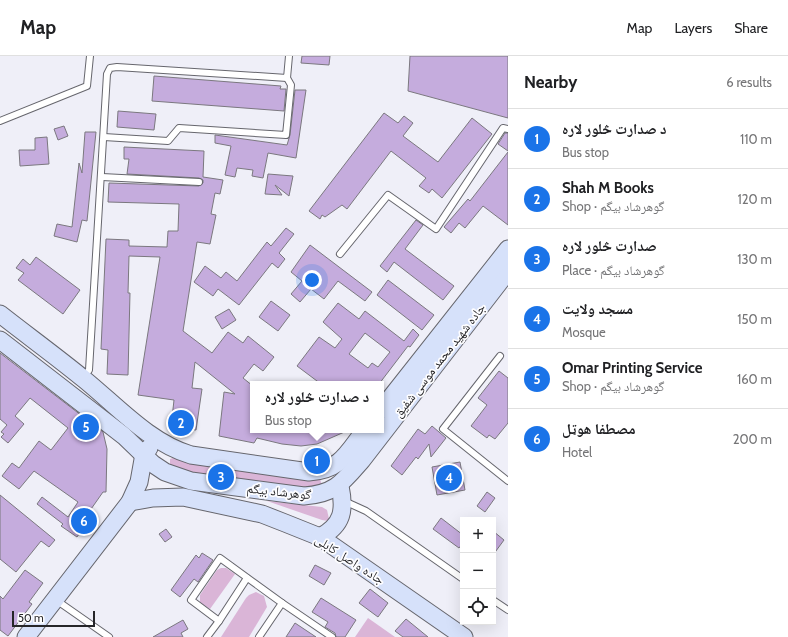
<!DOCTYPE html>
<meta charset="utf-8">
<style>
:root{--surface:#fff;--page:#f2f2f2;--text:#202124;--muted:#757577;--line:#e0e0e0;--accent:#1a73e8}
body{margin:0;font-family:Cabin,"Noto Naskh Arabic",sans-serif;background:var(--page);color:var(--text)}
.controls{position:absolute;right:12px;bottom:12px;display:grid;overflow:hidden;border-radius:0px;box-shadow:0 4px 16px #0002}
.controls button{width:36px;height:36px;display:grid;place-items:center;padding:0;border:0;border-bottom:1px solid var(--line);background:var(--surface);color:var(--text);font:20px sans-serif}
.scale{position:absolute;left:12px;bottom:10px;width:83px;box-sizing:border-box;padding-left:4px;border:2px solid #262629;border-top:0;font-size:11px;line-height:14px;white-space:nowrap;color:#262629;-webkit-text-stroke:3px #fdfdff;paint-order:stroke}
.you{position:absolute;left:312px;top:224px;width:14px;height:14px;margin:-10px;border:3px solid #fff;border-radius:50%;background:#1a73e8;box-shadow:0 0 0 6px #1a73e833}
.badge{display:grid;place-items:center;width:26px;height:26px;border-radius:50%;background:var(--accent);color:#fff;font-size:13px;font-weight:700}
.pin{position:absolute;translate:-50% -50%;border:2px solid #fff;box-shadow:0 1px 4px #0006}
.popup{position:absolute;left:250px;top:325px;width:134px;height:52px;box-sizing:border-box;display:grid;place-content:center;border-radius:0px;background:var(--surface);filter:drop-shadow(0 1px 3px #0005);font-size:13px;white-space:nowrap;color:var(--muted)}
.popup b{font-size:15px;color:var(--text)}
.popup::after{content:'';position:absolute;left:50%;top:100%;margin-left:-8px;border:8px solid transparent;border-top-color:var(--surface)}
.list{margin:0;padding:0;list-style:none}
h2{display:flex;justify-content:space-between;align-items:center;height:52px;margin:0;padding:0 16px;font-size:17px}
h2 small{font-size:13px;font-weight:400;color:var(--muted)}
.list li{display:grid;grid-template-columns:26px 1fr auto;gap:12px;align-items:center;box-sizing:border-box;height:60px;padding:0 16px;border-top:1px solid var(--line)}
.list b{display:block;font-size:15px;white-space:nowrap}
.list p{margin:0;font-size:13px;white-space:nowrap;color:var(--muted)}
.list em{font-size:13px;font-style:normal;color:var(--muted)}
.icon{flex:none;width:22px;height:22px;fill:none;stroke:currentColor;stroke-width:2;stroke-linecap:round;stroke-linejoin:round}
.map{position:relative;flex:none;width:508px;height:581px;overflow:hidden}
header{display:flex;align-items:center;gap:24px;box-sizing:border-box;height:56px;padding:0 20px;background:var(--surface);border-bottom:1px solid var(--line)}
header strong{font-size:19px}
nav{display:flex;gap:22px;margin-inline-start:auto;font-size:14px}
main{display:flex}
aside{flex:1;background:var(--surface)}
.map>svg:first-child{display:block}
.green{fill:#dab5d7}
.building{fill:#c5acdd;stroke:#7b787f;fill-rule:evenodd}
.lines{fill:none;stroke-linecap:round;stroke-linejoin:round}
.lane-casing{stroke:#66666d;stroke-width:8}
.secondary-casing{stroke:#66666d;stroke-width:19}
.lane{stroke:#fff;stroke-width:6}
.secondary{stroke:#d6e1fa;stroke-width:17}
.labels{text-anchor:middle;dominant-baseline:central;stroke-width:3.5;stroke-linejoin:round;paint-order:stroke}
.street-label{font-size:13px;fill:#262629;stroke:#fdfdff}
</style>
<header>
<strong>Map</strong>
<nav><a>Map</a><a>Layers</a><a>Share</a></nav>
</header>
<main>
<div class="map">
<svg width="508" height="581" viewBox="0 0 508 581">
<rect width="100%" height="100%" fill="#efeff8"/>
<!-- green -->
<g class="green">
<path d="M173 402 199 407 320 423 322 429 312 433 200 421 176 413 170 408V403Z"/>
<path d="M267 445 322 451 327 454 329 463 328 465 322 464Z"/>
<path d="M221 512H226L235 518 210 553 200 547V539L217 514Z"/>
<path d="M256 536 264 540 267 551 249 581H221L246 542 249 539Z"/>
<path d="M368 562 395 581H355Z"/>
</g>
<!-- building -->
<g class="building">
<path d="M302 0H330L329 9 301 7Z"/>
<path d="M410 0H508V62L408 35Z"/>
<path d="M154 20 281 30 280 33H286L284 55 152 45Z"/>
<path d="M295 34H306L296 102 268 97 263 122 252 120 253 114 237 112 235 121 225 119 231 90 215 87V79L287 89 290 79Z"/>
<path d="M118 55 156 58 154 74 117 71Z"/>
<path d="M384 57 398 67 404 60 413 67 403 80 438 106 472 62 492 78 442 142 432 133 429 137 419 130 426 122 391 95 347 153 342 149 325 161 322 159 320 163 309 155Z"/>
<path d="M64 70 68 80 58 84 54 73Z"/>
<path d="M85 76H96L87 165 82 164 77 186 54 180 57 168 72 171 79 107 82 117Z"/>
<path d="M505 77H508V95L498 88Z"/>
<path d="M47 81 49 108 20 110 19 94H35V82Z"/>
<path d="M124 91 204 95 203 121 223 124 220 138 215 137 211 158 216 159 210 188 197 186 183 275 212 297 228 276 243 287 248 280 274 301 263 315 254 308 243 322 253 330V374H349L317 388 301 390 282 388 257 382 254 387 219 380 224 336 235 338 195 306 192 332 202 333 196 374 171 371 174 344 138 339 160 201 129 200 128 237H130L128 319 107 318 108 294 101 293 106 183 129 184V190L167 191 168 175H178L179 148 108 146 109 127 199 130 203 127V124L199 122 127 118 129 103H124Z"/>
<path d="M508 96V169L483 150 465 172 459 167 451 177 444 171 468 143 470 145Z"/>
<path d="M268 118 293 120 289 140 275 129 282 139 265 138Z"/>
<path d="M416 164 423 169 405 193 454 230 443 244 394 206 387 216 380 210Z"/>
<path d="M286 172 294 178 279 197 285 203 278 212 272 207 239 249 218 233 213 240 194 226 205 210 221 222 226 216 237 225 267 186 271 190Z"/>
<path d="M310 189 372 236 365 245 338 225 324 243 311 233 300 246 291 238 302 225 291 216Z"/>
<path d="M36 201 80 234 63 258 18 224 24 217 16 212 23 203 30 209Z"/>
<path d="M388 224 434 259 422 274 377 239Z"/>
<path d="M271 245 290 259 278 275 259 261Z"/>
<path d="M338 247 359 263 365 255 404 285 413 273 419 279 410 291 408 290 379 328H321L297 310 319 281 335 292 342 283 323 266ZM365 277 390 296 378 311 372 307 368 312 349 298Z"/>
<path d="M229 253 236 264 222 273 215 261Z"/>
<path d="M0 297 103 376 107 393 106 436H103L89 456 92 459 77 481 61 470 63 468 37 448 42 441 68 461 78 446 34 415 19 433 2 420 12 407 19 412 39 385 51 394 68 372 30 342 15 360 24 368 8 387 1 381 4 378 1 376 7 369 0 363Z"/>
<path d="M499 315 508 322V367L495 383 489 379 487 382 471 370 487 349 478 342Z"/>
<path d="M432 370 446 382 431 401 429 388 418 403 416 401 402 419 391 410 418 373 425 378Z"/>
<path d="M460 406 465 434 437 439 432 411Z"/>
<path d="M487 436 495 442 485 456 477 450Z"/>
<path d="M0 439 55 484 49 491 41 485 16 516 0 503Z"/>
<path d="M441 462 463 479V487L459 492 433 473Z"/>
<path d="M166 473 172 481 165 486 159 478Z"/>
<path d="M493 475 504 484 493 499Z"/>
<path d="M202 497 213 504 198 526 194 523 180 541 171 534 196 499 199 502Z"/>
<path d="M315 509 331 517 324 529 309 520Z"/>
<path d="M25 514 43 527 29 546 32 548 8 580 0 574V540L3 543Z"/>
<path d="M370 533 388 547 378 561 359 547Z"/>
<path d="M321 542 356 564 345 581H336L335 577 325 571 328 566 312 556Z"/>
<path d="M406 563 428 581H403L395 575Z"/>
<path d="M183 564 188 573 181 577 183 581H153Z"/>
<path d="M295 567 316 581H286Z"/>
</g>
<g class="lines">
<!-- lane casing -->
<g class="lane-casing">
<g id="lane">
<path d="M0 65 87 30 90 0"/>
<path d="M104 81 168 85 179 72 286 79 291 29 287 22"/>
<path d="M102 121 199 126"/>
<path d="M340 198 388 139 436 173 503 72 508 73"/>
<path d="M500 300 443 373 508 425"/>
<path d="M84 321 89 314 107 18 110 12 117 11 287 22 289 0"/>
<path d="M344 445 366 455 463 523"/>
<path d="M56 544 109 581"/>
<path d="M493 544 508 554"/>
<path d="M282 547 332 581"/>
<path d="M219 565 247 522"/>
<path d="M207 581 219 565 191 544 220 502 282 547 259 581"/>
</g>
</g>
<!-- secondary casing -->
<g class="secondary-casing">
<g id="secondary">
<path d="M0 258C28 280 57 301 85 324 118 351 150 387 191 399L309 416C341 414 347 397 365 374"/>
<path d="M0 284 124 380 153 408 165 416 191 425 304 440C335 438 343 426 362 404L508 215"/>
<path d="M381 354 508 193"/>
<path d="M130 446 153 442 183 441 262 458 285 467 320 481 464 581"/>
<path d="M320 481C343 469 345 454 340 430"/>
<path d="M26 581 130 446 139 426 144 398 149 392"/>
</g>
</g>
<!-- lane -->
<use href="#lane" class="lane"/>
<!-- secondary -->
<use href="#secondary" class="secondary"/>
</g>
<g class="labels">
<!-- street labels -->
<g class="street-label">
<text transform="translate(439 304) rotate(-52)">جاده شهید محمد موسی شفیق</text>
<text transform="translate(279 435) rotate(6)">گوهرشاد بیگم</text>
<text transform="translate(350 503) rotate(33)">جاده واصل کابلی</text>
</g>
</g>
</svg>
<div class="controls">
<button>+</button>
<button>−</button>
<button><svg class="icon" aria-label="locate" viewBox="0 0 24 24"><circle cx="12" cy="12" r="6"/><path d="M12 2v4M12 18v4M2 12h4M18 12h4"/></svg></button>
</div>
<div class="scale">50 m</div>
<div class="you"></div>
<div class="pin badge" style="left:317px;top:405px">1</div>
<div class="popup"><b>د صدارت څلور لاره</b>Bus stop</div>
<div class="pin badge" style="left:181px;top:367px">2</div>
<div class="pin badge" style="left:221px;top:421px">3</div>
<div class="pin badge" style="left:449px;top:422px">4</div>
<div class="pin badge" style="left:86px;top:371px">5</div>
<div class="pin badge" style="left:84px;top:465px">6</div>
</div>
<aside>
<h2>Nearby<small>6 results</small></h2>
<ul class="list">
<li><span class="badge">1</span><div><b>د صدارت څلور لاره</b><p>Bus stop</p></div><em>110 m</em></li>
<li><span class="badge">2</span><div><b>Shah M Books</b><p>Shop · گوهرشاد بیگم</p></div><em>120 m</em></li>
<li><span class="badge">3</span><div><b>صدارت څلور لاره</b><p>Place · گوهرشاد بیگم</p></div><em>130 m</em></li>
<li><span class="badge">4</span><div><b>مسجد ولایت</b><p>Mosque</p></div><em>150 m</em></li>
<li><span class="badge">5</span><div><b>Omar Printing Service</b><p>Shop · گوهرشاد بیگم</p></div><em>160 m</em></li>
<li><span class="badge">6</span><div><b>مصطفا هوټل</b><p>Hotel</p></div><em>200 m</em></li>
</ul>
</aside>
</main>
